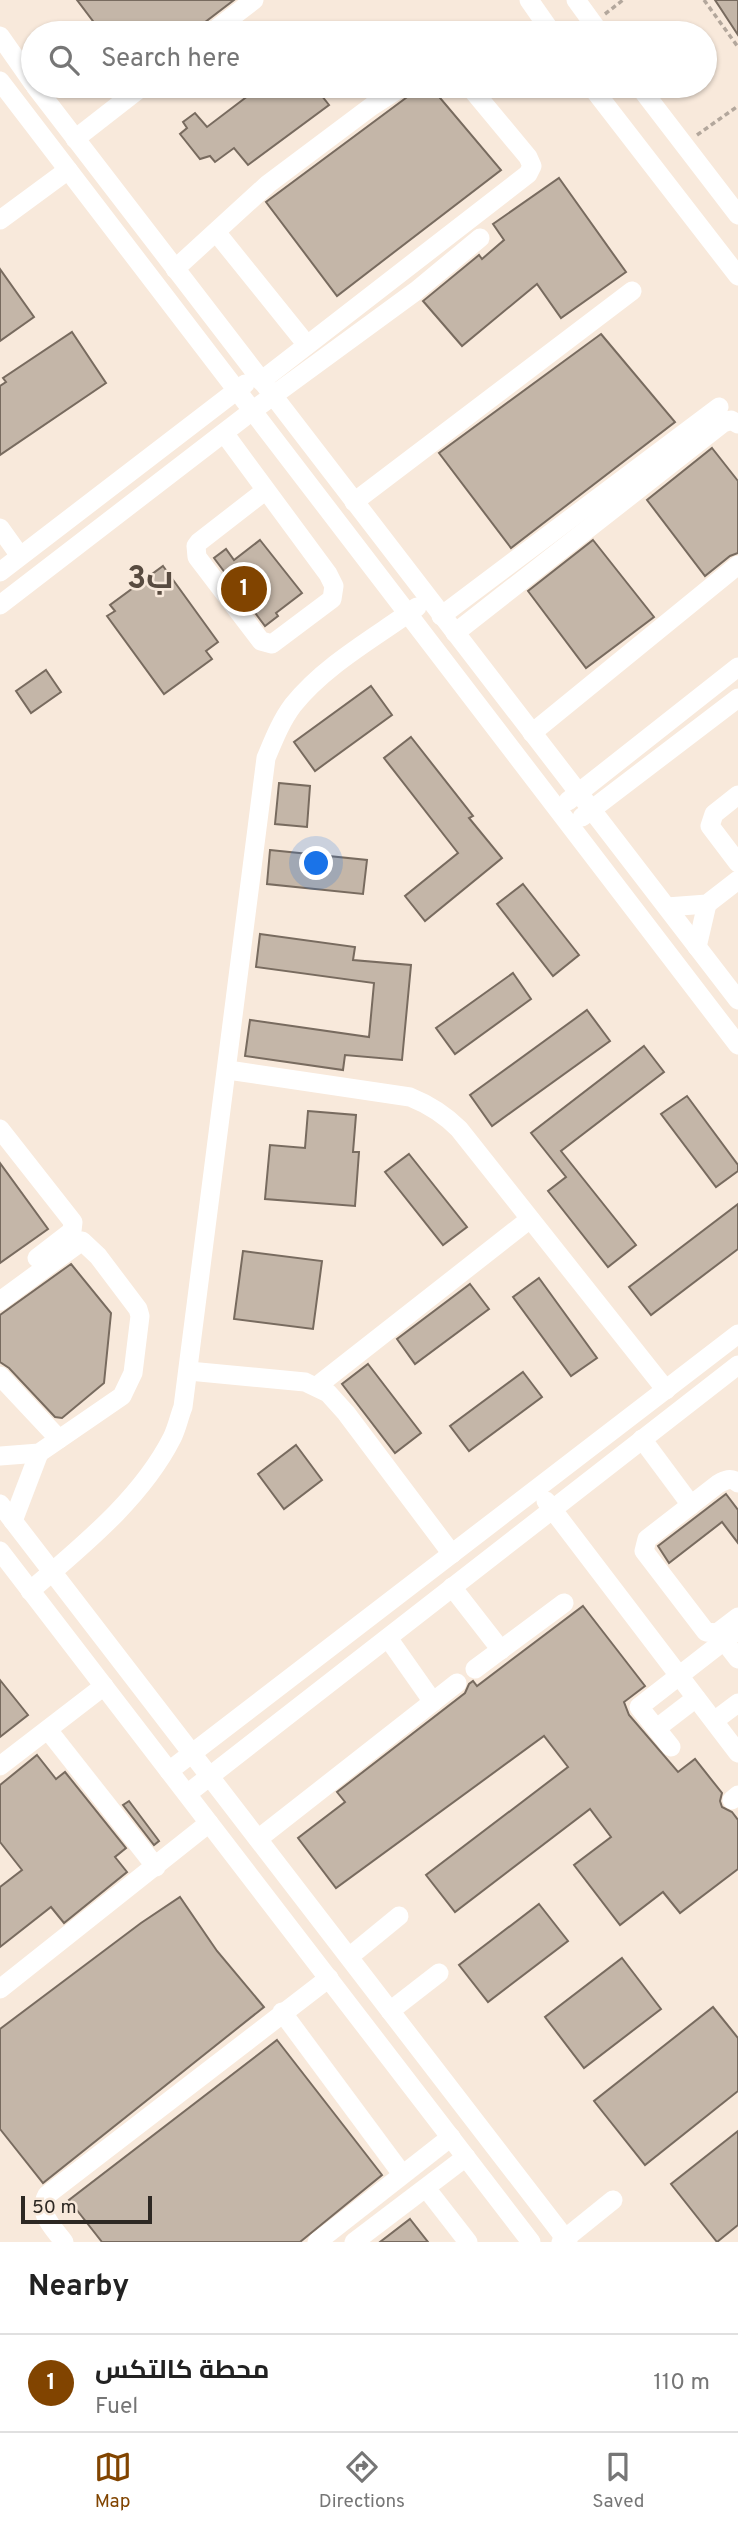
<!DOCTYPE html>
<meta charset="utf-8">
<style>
:root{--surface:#fff;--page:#f6f6f6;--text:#222;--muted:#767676;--line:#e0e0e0;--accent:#814400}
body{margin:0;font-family:Overpass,Cairo,sans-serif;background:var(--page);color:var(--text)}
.scale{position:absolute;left:21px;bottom:18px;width:131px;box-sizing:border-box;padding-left:7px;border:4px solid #2d2823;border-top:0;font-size:19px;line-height:24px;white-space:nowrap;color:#2d2823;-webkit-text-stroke:5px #f8e9db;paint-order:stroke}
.you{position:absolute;left:317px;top:864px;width:24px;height:24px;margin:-18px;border:5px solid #fff;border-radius:50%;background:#1a73e8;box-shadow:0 0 0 10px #1a73e833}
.badge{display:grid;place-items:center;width:46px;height:46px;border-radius:50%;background:var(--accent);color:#fff;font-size:23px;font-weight:700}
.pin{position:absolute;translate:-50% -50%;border:4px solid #fff;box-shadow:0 2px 7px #0006}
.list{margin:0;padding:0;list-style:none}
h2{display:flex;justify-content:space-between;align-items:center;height:91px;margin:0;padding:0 28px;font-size:30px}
h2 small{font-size:23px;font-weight:400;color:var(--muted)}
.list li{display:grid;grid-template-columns:46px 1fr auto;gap:21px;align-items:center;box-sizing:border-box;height:98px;padding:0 28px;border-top:2px solid var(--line)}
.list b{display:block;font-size:26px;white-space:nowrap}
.list p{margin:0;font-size:23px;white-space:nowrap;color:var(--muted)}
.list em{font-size:23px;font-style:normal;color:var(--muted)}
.icon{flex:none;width:38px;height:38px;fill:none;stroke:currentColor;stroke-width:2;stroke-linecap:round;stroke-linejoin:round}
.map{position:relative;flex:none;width:738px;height:2242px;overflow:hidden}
.search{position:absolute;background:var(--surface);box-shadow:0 2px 5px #0004;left:21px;right:21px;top:21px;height:77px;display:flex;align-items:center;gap:18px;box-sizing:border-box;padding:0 24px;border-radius:38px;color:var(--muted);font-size:26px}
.sheet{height:189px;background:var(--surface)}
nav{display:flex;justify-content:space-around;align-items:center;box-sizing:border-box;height:98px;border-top:2px solid var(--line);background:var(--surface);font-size:19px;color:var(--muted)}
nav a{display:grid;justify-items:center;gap:4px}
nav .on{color:var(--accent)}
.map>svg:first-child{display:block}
.building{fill:#c4b6a8;stroke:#786b5f;stroke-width:2}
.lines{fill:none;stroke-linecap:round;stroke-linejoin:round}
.path{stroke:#b3a79c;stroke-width:3.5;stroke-dasharray:5 3.5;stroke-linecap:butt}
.minor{stroke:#fff;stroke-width:19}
.labels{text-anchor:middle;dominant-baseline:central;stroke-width:5;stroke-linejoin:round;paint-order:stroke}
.district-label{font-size:32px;font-weight:bold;fill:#584b40;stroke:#f8e9db}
</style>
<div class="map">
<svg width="738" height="2242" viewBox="0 0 738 2242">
<rect width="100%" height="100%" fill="#f8e9db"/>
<!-- building -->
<g class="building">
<path d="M77 0H234L204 23 198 33H102Z"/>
<path d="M715 0H738V35Z"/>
<path d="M261 86H314L329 105 248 165 234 148 215 162 210 156 200 159 180 134 187 128 183 122 195 113 207 127Z"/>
<path d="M422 86H430L501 170 337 296 266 202Z"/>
<path d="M559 178 626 272 561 318 537 284 462 346 423 301 479 255 482 259 504 240 493 224Z"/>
<path d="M0 269 34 317 0 341Z"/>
<path d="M72 332 106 383 0 455V386L6 382 3 378Z"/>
<path d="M601 334 675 422 511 548 439 453Z"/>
<path d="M712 448 738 481V553L730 556 705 576 647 500Z"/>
<path d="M260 540 302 593 276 613 278 616 265 626 214 558 226 549 234 560Z"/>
<path d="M593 540 654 617 586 668 528 591Z"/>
<path d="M163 566 218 642 206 651 212 659 164 694 107 616 115 611 110 605Z"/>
<path d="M46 670 61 692 31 713 16 691Z"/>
<path d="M371 686 392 715 315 771 294 742Z"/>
<path d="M411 737 473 816 469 818 502 858 425 921 405 896 458 853 384 758Z"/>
<path d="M279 783 310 786 307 827 275 824Z"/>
<path d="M270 850 367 860 363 894 267 884Z"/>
<path d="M523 884 579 955 553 976 497 904Z"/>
<path d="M260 934 355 947 353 960 411 965 402 1060 345 1055 343 1070 245 1056 250 1020 369 1037 374 983 256 967Z"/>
<path d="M513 973 531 999 455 1054 436 1028Z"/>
<path d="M587 1010 610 1041 492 1126 470 1095Z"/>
<path d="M644 1046 664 1072 561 1151 636 1245 608 1267 548 1191 566 1177 531 1133Z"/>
<path d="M687 1096 738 1165V1171L716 1187 661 1114Z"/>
<path d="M308 1111 356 1115 353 1152H359L355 1206 265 1199 270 1145 305 1148Z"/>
<path d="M409 1154 467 1227 443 1245 385 1172Z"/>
<path d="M0 1163 48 1229 0 1263Z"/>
<path d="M738 1204V1249L651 1315 629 1287Z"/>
<path d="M243 1251 322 1261 313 1329 234 1319Z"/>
<path d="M71 1264 111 1313 104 1383 62 1418 55 1417 9 1368 0 1362V1315Z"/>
<path d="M539 1278 597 1358 571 1376 513 1297Z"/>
<path d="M470 1284 489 1309 415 1364 397 1339Z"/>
<path d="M368 1364 421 1433 395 1453 342 1384Z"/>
<path d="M523 1372 542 1397 469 1451 450 1426Z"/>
<path d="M296 1445 322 1480 284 1509 258 1474Z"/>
<path d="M726 1494 738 1510V1543L722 1522 669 1563 658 1546Z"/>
<path d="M583 1606 645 1686 624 1702 629 1715 678 1772 695 1759 722 1793 720 1801 722 1807 732 1812 738 1820V1869L680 1913 663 1892 620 1925 574 1865 611 1837 590 1809 455 1912 426 1875 568 1767 544 1736 336 1888 298 1838 345 1802 337 1792 465 1693 469 1684 473 1681 477 1686Z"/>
<path d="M0 1680 28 1715 0 1737Z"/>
<path d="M37 1755 56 1779 65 1772 126 1848 115 1857 127 1872 64 1923 51 1907 0 1947V1887L22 1870 0 1842V1785Z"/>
<path d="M129 1801 159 1841 154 1845 123 1805Z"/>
<path d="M180 1897 217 1951 264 2007 43 2183 0 2129V2029L141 1923Z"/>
<path d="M539 1904 568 1941 488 2002 459 1965Z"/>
<path d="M622 1958 661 2009 584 2068 545 2017Z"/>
<path d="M713 2007 738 2038V2091L645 2165 594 2101Z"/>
<path d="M277 2040 382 2175 300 2242H102L69 2200Z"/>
<path d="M738 2131V2225L717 2242 671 2184Z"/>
<path d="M410 2219 428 2242H380Z"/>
</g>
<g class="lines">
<!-- path -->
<g class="path">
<path d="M704 0 738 47"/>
<path d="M605 14 623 0"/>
<path d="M697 135 738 106"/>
</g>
<!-- minor -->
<g class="minor">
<path d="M529 0 552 33"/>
<path d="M576 0 600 33"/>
<path d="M211 33 254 0"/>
<path d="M0 36 33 83"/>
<path d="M0 81 738 1045"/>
<path d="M35 86 738 1000"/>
<path d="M591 86 738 276"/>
<path d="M639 86 738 215"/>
<path d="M75 139 143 86"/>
<path d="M0 220 68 170"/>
<path d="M216 232 307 345"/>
<path d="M175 269 268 184 372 106 403 86"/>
<path d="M261 381 528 174 532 166 528 157 469 86"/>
<path d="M224 433 328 574 334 586 332 599 272 644 261 641 197 557 196 546 199 542 266 490"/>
<path d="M354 502 632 291"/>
<path d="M0 528 20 556"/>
<path d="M0 572 245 384"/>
<path d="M0 605 252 411 416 291 480 238"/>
<path d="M441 616 719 407"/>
<path d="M455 633 723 423 731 420 738 424"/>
<path d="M532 733 738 565"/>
<path d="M738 795 714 814 710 826 738 863"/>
<path d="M568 801 738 667"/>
<path d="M582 817 738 698"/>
<path d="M667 907 707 904 738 880"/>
<path d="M697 947 707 904"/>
<path d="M228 1070 410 1097C430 1105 444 1114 459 1129L666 1390"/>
<path d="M0 1129 73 1222 72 1231 37 1258"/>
<path d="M0 1301 82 1241 98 1256 138 1309 140 1316 133 1373 122 1396 39 1453 0 1456"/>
<path d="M189 1371 305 1382 328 1393 346 1413 452 1554"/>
<path d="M0 1376 59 1439"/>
<path d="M317 1386 530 1219"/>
<path d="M642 1439 691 1505"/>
<path d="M738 1483C731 1477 725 1480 718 1484L647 1539 644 1551 706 1632 717 1633 738 1617"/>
<path d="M546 1501 738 1753"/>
<path d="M0 1504 568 2242"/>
<path d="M13 1521 39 1453"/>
<path d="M0 1551 531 2242"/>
<path d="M452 1587 501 1650"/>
<path d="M30 1591C82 1546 141 1499 172 1438 177 1428 179 1417 183 1407L266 758C274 739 281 721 293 705 326 664 376 637 417 607"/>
<path d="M388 1638 433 1702"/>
<path d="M724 1641 738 1659"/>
<path d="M475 1669 564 1603"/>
<path d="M714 1721 738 1703"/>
<path d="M657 1728 696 1698"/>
<path d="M48 1730 156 1867"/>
<path d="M671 1747 639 1707 734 1633"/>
<path d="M0 1766 104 1686"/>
<path d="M169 1771 738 1334"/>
<path d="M187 1794 738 1365"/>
<path d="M732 1800 738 1795"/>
<path d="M258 1839 457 1683"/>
<path d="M349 1957 399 1916"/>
<path d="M0 1989 209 1823"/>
<path d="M390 2011 439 1973"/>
<path d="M282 2012 402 2174"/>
<path d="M426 2188 468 2242"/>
<path d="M64 2242C53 2227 37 2214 47 2195L329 1978"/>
<path d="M317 2242 451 2137"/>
<path d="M354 2242 466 2157"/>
<path d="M561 2242 613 2200"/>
</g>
</g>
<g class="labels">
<!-- district labels -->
<g class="district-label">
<text x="150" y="580">ب3</text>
</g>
</g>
</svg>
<div class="scale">50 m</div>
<div class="you"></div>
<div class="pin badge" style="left:244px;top:589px">1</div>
<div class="search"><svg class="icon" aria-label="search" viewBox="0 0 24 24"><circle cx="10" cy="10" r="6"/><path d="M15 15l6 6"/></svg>Search here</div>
</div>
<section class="sheet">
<h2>Nearby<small></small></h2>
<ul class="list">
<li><span class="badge">1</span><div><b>محطة كالتكس</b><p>Fuel</p></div><em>110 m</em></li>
</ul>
</section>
<nav>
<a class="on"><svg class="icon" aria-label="map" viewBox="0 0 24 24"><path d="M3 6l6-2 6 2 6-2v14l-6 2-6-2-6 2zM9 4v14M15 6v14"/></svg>Map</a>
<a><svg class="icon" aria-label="directions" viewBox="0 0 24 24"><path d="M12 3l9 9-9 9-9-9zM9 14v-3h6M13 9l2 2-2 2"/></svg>Directions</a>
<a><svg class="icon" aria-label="saved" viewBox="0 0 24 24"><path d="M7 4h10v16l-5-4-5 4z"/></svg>Saved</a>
</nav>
